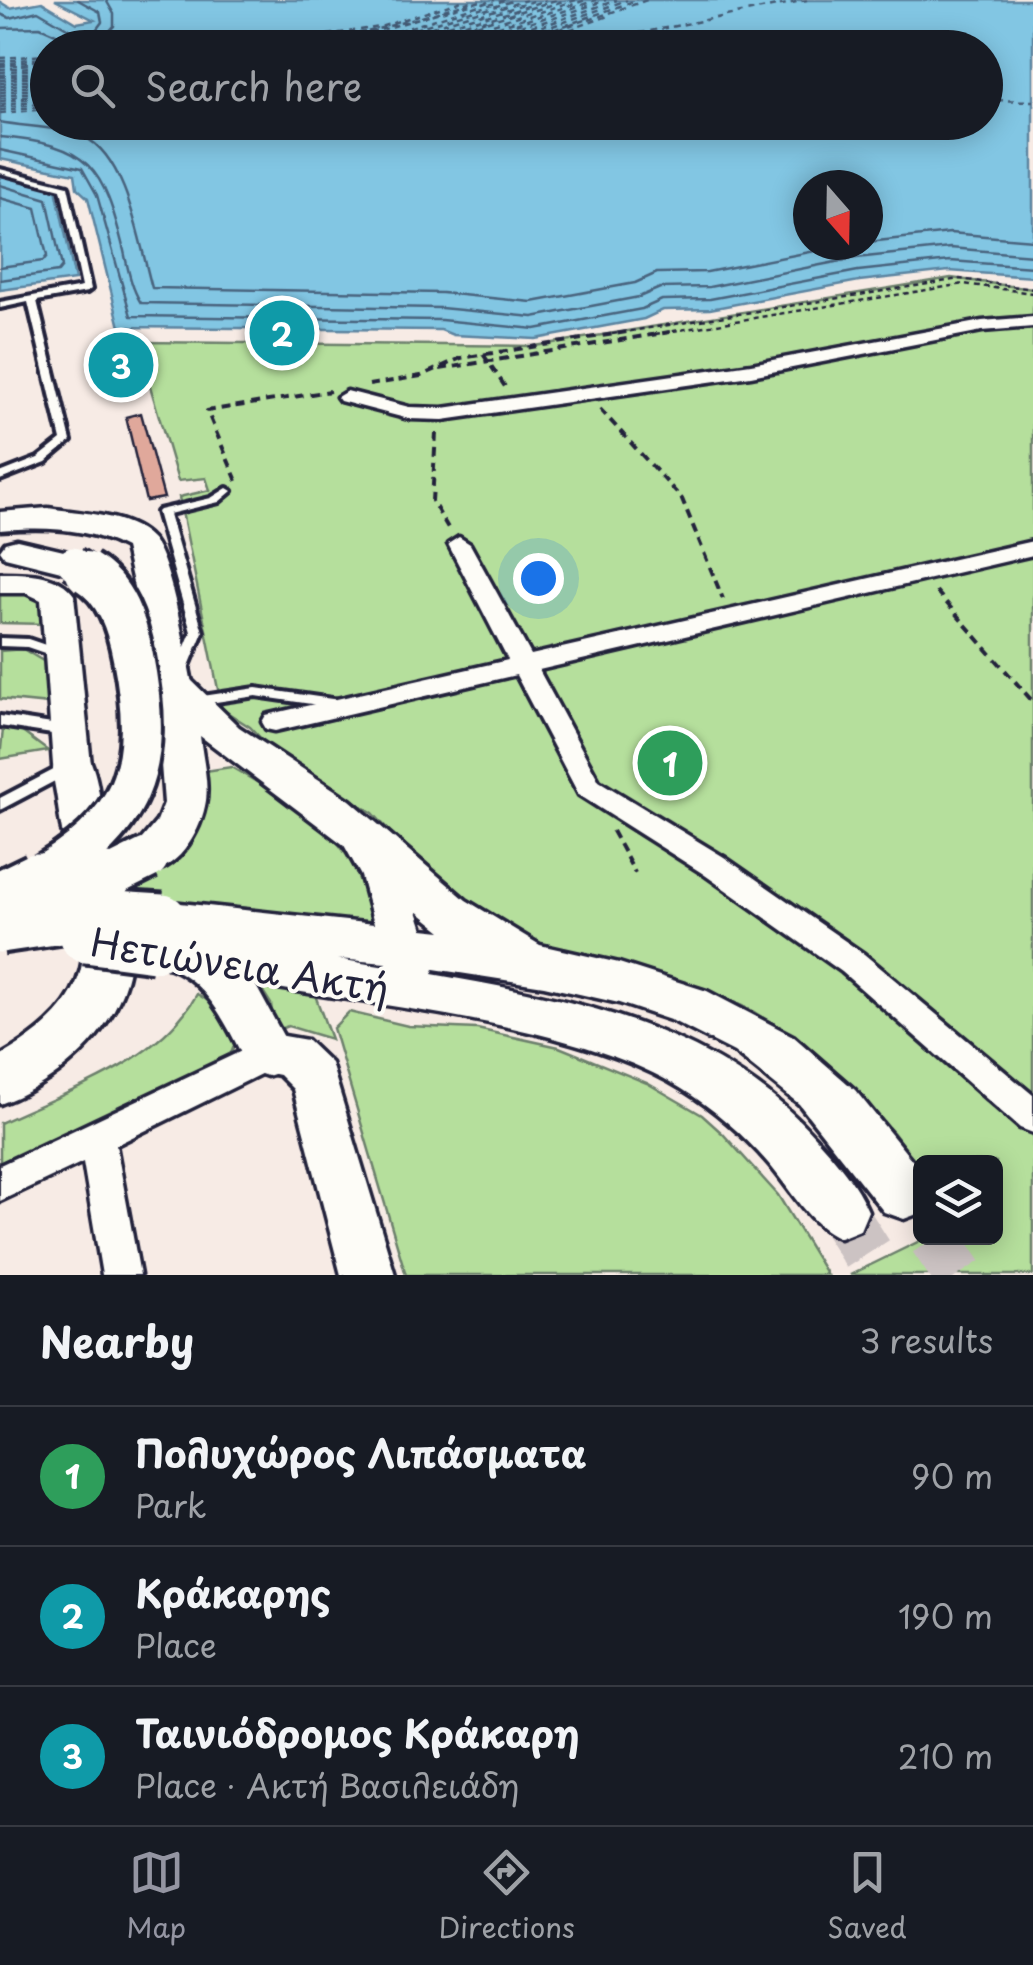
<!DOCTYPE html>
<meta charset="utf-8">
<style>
:root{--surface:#171b24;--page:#242831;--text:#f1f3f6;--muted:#9ea1a6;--line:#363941;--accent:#9495a2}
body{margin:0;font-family:"Playpen Sans",sans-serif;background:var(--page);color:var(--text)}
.controls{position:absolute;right:30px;bottom:30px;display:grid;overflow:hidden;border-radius:15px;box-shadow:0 5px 25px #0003}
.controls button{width:90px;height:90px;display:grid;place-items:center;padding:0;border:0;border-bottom:2px solid var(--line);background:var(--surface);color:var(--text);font:50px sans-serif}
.compass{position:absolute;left:793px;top:170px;width:90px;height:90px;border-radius:50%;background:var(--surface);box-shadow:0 5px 25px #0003;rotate:160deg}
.you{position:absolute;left:538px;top:578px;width:35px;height:35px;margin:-25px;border:8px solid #fff;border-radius:50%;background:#1a73e8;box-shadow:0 0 0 15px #1a73e833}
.badge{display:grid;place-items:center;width:65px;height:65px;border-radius:50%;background:var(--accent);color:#fff;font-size:32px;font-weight:700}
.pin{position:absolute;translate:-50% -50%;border:5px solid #fff;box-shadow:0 2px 10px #0006}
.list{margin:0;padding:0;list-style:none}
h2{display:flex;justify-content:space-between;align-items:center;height:130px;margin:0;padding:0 40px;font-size:42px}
h2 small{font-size:32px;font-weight:400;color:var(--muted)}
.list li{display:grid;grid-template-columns:65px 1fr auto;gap:30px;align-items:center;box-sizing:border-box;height:140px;padding:0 40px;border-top:2px solid var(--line)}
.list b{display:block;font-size:38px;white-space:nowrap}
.list p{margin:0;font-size:32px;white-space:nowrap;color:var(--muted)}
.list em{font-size:32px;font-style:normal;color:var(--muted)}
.icon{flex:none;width:55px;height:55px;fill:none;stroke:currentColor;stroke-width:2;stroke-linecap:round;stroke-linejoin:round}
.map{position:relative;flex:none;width:1033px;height:1275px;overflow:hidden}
.search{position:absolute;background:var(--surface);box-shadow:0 5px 25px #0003;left:30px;right:30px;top:30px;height:110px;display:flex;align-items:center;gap:25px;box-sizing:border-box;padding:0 35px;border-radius:55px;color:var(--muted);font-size:38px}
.sheet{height:550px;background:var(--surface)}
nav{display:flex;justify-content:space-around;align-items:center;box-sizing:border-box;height:140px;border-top:2px solid var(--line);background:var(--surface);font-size:28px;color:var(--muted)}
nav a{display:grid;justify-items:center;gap:5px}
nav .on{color:var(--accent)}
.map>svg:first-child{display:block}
.green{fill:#b5df9c;stroke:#6c806c;stroke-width:2.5}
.water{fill:#82c6e3;stroke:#5c84a0;stroke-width:2.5;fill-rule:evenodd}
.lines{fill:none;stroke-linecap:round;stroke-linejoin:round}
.shore{stroke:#48647e;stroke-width:2.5}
.ferry{stroke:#445b76;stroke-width:2.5;stroke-dasharray:6 5;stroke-linecap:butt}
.building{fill:#e0a89b;stroke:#22223b;stroke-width:2.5}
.primary-tunnel{stroke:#ccc3c3;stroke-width:51;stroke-dasharray:51 26;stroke-linecap:butt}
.lane-casing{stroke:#22223b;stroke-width:8}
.street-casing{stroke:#22223b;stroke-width:7}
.secondary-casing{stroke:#22223b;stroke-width:7}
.primary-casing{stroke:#22223b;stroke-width:7}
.path-far1{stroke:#22223b;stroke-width:2.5;stroke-dasharray:5 4;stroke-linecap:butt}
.path{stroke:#22223b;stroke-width:4;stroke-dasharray:9 6;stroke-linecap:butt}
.lane{fill:#fdfcf7;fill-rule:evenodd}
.street{fill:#fdfcf7;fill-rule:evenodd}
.secondary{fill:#fdfcf7;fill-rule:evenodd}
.primary{fill:#fdfcf7;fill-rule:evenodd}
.primary-bridge-far2-casing{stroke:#22223b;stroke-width:38;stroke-linecap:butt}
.primary-bridge-far1-casing{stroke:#22223b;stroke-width:48;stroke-linecap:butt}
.primary-bridge-casing{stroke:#22223b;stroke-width:59;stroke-linecap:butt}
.primary-bridge-far2{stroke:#fdfcf7;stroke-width:31}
.primary-bridge-far1{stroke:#fdfcf7;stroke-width:40}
.primary-bridge{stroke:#fdfcf7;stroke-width:51}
.labels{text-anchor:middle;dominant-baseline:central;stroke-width:8;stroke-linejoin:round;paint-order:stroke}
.near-street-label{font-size:38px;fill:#22223b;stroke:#fdfcf7}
</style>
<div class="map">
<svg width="1033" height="1275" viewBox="0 0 1033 1275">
<rect width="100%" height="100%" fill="#f7ebe5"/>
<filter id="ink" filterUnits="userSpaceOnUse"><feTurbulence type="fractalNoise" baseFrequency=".01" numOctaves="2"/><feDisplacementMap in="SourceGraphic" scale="20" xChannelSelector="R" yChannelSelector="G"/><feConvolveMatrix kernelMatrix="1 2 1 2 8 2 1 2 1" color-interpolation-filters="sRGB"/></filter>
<g filter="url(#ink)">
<!-- green -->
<g class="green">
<path d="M951 278 1033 289V1275H850L926 1238H996V1162H920V1169L893 1132 801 1043 751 1010 703 988 508 936 417 862 373 813 269 747 250 727 222 709 179 497 210 490 206 478 178 481 150 386 144 381 137 342 535 346Z"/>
<path d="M8 590 29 593 46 606 47 624 0 623V591Z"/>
<path d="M23 649 48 664 49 704 0 699V651Z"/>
<path d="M3 729 21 731 48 751 0 759Z"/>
<path d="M231 767C314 816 356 832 374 934L130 904 123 885 193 773Z"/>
<path d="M257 982 314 992 331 1039 288 1026 274 1031 271 1004Z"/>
<path d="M197 994C226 1011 253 1035 221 1065L0 1172V1123C69 1090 158 1064 197 994Z"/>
<path d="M349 1012 408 1026 477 1029 559 1047 647 1083 702 1115 723 1134 778 1195 827 1275H406L333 1028Z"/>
</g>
<!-- water -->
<g class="water">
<path d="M55 0H1033V277L949 271 859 281 710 309 663 310 644 319 536 339 453 335 441 330 120 327 88 198 77 188 75 174 0 159V2L10 8 42 2 77 23 94 20ZM48 48H986V122H48ZM868 185V245H808V185Z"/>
<path d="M0 175 56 189 75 280 0 290Z"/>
</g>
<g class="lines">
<!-- shore -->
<g class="shore">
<path d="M0 14 10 18 38 11 74 32 96 30 102 22 100 12 78 0"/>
<path d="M0 28 40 27 78 44 97 45 114 26V14L106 0"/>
<path d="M0 122C26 127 60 127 84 137 127 156 140 246 152 288L442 293 532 302 635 283 657 273 707 272 846 245"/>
<path d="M0 137C90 145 103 166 124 251 128 269 131 287 141 303L441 308 533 317 639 297 660 288 709 287 856 258 950 248 1033 255"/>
<path d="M0 150 82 168 97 195 131 316 441 320 535 329 642 309 662 300 710 299 858 271 950 261 1033 267"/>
<path d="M0 185 47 199 62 267 58 272 0 280"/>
<path d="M0 198 36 208 47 256 43 261 0 267"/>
<path d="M868 242 950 233 1033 240"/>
</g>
<!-- ferry -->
<g class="ferry">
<path d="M589 20 647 0"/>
<path d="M495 31 586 0"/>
<path d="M152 48 307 38 380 27 465 0"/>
<path d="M195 48 309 41 385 29 475 0"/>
<path d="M237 48 363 33 485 0"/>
<path d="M279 48 395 32 495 0"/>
<path d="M318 48 399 34 505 0"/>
<path d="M335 48 404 36 515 0"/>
<path d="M352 48 409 38 526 0"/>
<path d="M369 48 414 40 536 0"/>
<path d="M386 48 419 42 546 0"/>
<path d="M403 48 556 0"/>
<path d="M420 48 566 0"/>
<path d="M435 48 576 0"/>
<path d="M441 48 495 29"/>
<path d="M452 48 498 32"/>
<path d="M457 48 596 0"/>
<path d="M469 48 606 0"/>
<path d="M474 48 510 35"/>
<path d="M479 48 617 0"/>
<path d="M485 48 530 32"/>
<path d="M490 48 627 0"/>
<path d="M496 48 551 28"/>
<path d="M502 48 637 0"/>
<path d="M507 48 591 18"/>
<path d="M513 48 558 31"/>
<path d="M518 48 611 15"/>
<path d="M564 48 807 0"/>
<path d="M0 58 48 55"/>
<path d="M0 61 48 58"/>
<path d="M0 64 48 60"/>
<path d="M0 66 48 63"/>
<path d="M0 69 48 66"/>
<path d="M0 72 48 68"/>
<path d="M0 75 48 71"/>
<path d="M0 77 48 74"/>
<path d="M0 80 48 76"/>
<path d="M0 83 48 79"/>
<path d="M0 86 48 82"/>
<path d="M0 89 48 85"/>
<path d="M0 92 48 88"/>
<path d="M0 95 48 91"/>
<path d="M0 98 48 94"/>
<path d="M986 100 1033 101"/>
<path d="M0 101 48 97"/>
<path d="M0 104 48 100"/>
<path d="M0 107 48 103"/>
<path d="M0 110 48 106"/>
<path d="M0 113 48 109"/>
</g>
</g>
<!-- building -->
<path class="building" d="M141 413 164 498 146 501 126 417Z"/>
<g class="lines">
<!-- primary-tunnel -->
<g class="primary-tunnel">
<path d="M840 1211 881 1275"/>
<path d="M934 1238 959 1275"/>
</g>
<!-- lane casing -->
<g class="lane-casing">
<g id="lane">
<path d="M0 169 68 186 91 289 87 292 37 301 71 441 46 462 0 480V473L38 458 61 440 28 302 0 308V302L82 287 61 189 0 173Z"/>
<path d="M227 488 232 491 219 502 169 514 203 632 187 671 181 675 175 671 191 632 157 512 159 510 211 498Z"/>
<path d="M0 638 28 639 63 651 65 654 59 658 27 647 0 646Z"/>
<path d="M256 688 339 700 346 704 339 708 256 696 196 705 189 701 196 697Z"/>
<path d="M0 716 65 726 70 728 72 731 70 734 65 736 0 726Z"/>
<path d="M65 764 70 765 72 769 70 773 0 810V798Z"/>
</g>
</g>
<!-- street casing -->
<g class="street-casing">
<g id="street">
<path d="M1033 317V327L982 331 751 376 443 420 409 419 340 401 337 397 347 391 409 407 443 408 751 364 982 321Z"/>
<path d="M459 537 470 544 531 655 1033 541V555L539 670 599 781 724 857 864 954 1033 1095V1133L1020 1128 842 972 702 873 579 795 516 675 275 731 266 729 262 722 266 715 275 713 508 660 448 544Z"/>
<path d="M267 1039 279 1043 284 1054 279 1065 116 1145 140 1275H102L83 1162 0 1201V1165Z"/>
</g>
</g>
<!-- secondary casing -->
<g class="secondary-casing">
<g id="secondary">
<path d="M48 508C79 513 129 514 151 538 171 558 186 656 193 687L188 696 175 699 162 696 157 687 125 548C86 527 44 527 0 530V512Z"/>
<path d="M0 573C25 573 58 572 74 595L91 765 86 775 72 779 58 775 53 765 41 600 26 593H0Z"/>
<path d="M267 1033 307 1040 331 1063 395 1275H341L293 1089 279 1075 250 1069 243 1054 250 1039Z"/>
</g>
</g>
<!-- primary casing -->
<g class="primary-casing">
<g id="primary">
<path d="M17 540 85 556 91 563 85 570 73 574 5 557 0 550 5 543Z"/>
<path d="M175 674 189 678 239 727 350 800 466 900 540 945 619 963 707 991 793 1036 855 1090 920 1170V1213L904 1219 884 1212 799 1104 734 1052 673 1021 619 1003 544 986 434 969 432 974C573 999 715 1026 815 1137 836 1160 856 1183 868 1211L860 1230 840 1238C808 1225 791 1189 768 1163 743 1134 714 1109 682 1089 578 1023 378 1007 255 984L293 1054 285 1070 267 1076 249 1070C232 1035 210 983 170 968 160 965 149 963 138 960L132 948C128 1022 65 1080 0 1104V1056C134 980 70 913 57 799 55 783 49 769 57 754L72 750 87 754C100 777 99 805 105 830 115 868 133 903 132 944L144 930 139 920 145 907 162 901 374 924 361 876 344 845 200 736C202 757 210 785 205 806 198 840 169 882 132 870L126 858 157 821 164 803 155 687 161 678ZM417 911 442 931 423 929ZM338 959 386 963 387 967 380 966Z"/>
</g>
</g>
<!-- path-far1 -->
<g class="path-far1">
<path d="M612 334 960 279 1033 289"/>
<path d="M655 334 964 284 1033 293"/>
</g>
<!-- path -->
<g class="path">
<path d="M483 354 506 388"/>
<path d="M440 369 670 332"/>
<path d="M369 385 421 376 461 358 627 332"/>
<path d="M600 409 682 499 723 599"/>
<path d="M436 433 432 501 448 528"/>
<path d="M237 481 207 411 330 391"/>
<path d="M936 591 1033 702"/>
<path d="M612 831 635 873"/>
</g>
<!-- lane -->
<use href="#lane" class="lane"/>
<!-- street -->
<use href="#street" class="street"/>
<!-- secondary -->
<use href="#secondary" class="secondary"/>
<!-- primary -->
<use href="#primary" class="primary"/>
<!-- primary-bridge-far2 casing -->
<g class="primary-bridge-far2-casing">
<path id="primary-bridge-far2" d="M73 563 90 574"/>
</g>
<!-- primary-bridge-far1 casing -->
<g class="primary-bridge-far1-casing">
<g id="primary-bridge-far1">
<path d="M32 882C134 826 155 768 133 657 127 625 116 590 86 572"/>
<path d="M100 882 148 858"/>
</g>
</g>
<!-- primary-bridge casing -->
<g class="primary-bridge-casing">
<g id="primary-bridge">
<path d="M0 897 37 879"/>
<path d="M47 908 105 879"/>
<path d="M0 927 81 915 162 920"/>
<path d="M86 937 155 946"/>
</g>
</g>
<!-- primary-bridge-far2 -->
<use href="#primary-bridge-far2" class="primary-bridge-far2"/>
<!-- primary-bridge-far1 -->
<use href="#primary-bridge-far1" class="primary-bridge-far1"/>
<!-- primary-bridge -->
<use href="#primary-bridge" class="primary-bridge"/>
</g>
</g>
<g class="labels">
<!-- near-street labels -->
<g class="near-street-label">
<text transform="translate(240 964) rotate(9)">Ηετιώνεια Ακτή</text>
</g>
</g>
</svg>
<div class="controls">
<button><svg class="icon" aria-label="layers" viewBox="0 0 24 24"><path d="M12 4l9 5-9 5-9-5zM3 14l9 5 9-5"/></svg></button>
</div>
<svg class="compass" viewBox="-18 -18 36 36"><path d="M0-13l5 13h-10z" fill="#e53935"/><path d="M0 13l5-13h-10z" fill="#9ea1a6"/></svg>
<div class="you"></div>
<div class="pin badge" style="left:670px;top:763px;background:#2e9e5b">1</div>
<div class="pin badge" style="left:282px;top:333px;background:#0f9aa8">2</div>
<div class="pin badge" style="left:121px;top:365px;background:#0f9aa8">3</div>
<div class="search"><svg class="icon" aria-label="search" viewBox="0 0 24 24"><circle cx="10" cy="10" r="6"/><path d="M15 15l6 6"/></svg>Search here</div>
</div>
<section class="sheet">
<h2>Nearby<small>3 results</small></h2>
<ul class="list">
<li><span class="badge" style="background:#2e9e5b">1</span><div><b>Πολυχώρος Λιπάσματα</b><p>Park</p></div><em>90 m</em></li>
<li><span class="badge" style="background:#0f9aa8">2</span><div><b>Κράκαρης</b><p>Place</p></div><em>190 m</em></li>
<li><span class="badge" style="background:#0f9aa8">3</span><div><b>Ταινιόδρομος Κράκαρη</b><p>Place · Ακτή Βασιλειάδη</p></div><em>210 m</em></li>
</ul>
</section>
<nav>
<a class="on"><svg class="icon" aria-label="map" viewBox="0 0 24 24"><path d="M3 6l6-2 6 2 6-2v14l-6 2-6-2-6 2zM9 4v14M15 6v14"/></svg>Map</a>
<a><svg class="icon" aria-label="directions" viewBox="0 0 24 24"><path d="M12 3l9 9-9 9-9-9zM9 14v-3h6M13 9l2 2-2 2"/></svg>Directions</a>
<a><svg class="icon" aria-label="saved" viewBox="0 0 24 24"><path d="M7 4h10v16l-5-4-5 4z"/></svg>Saved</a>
</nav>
